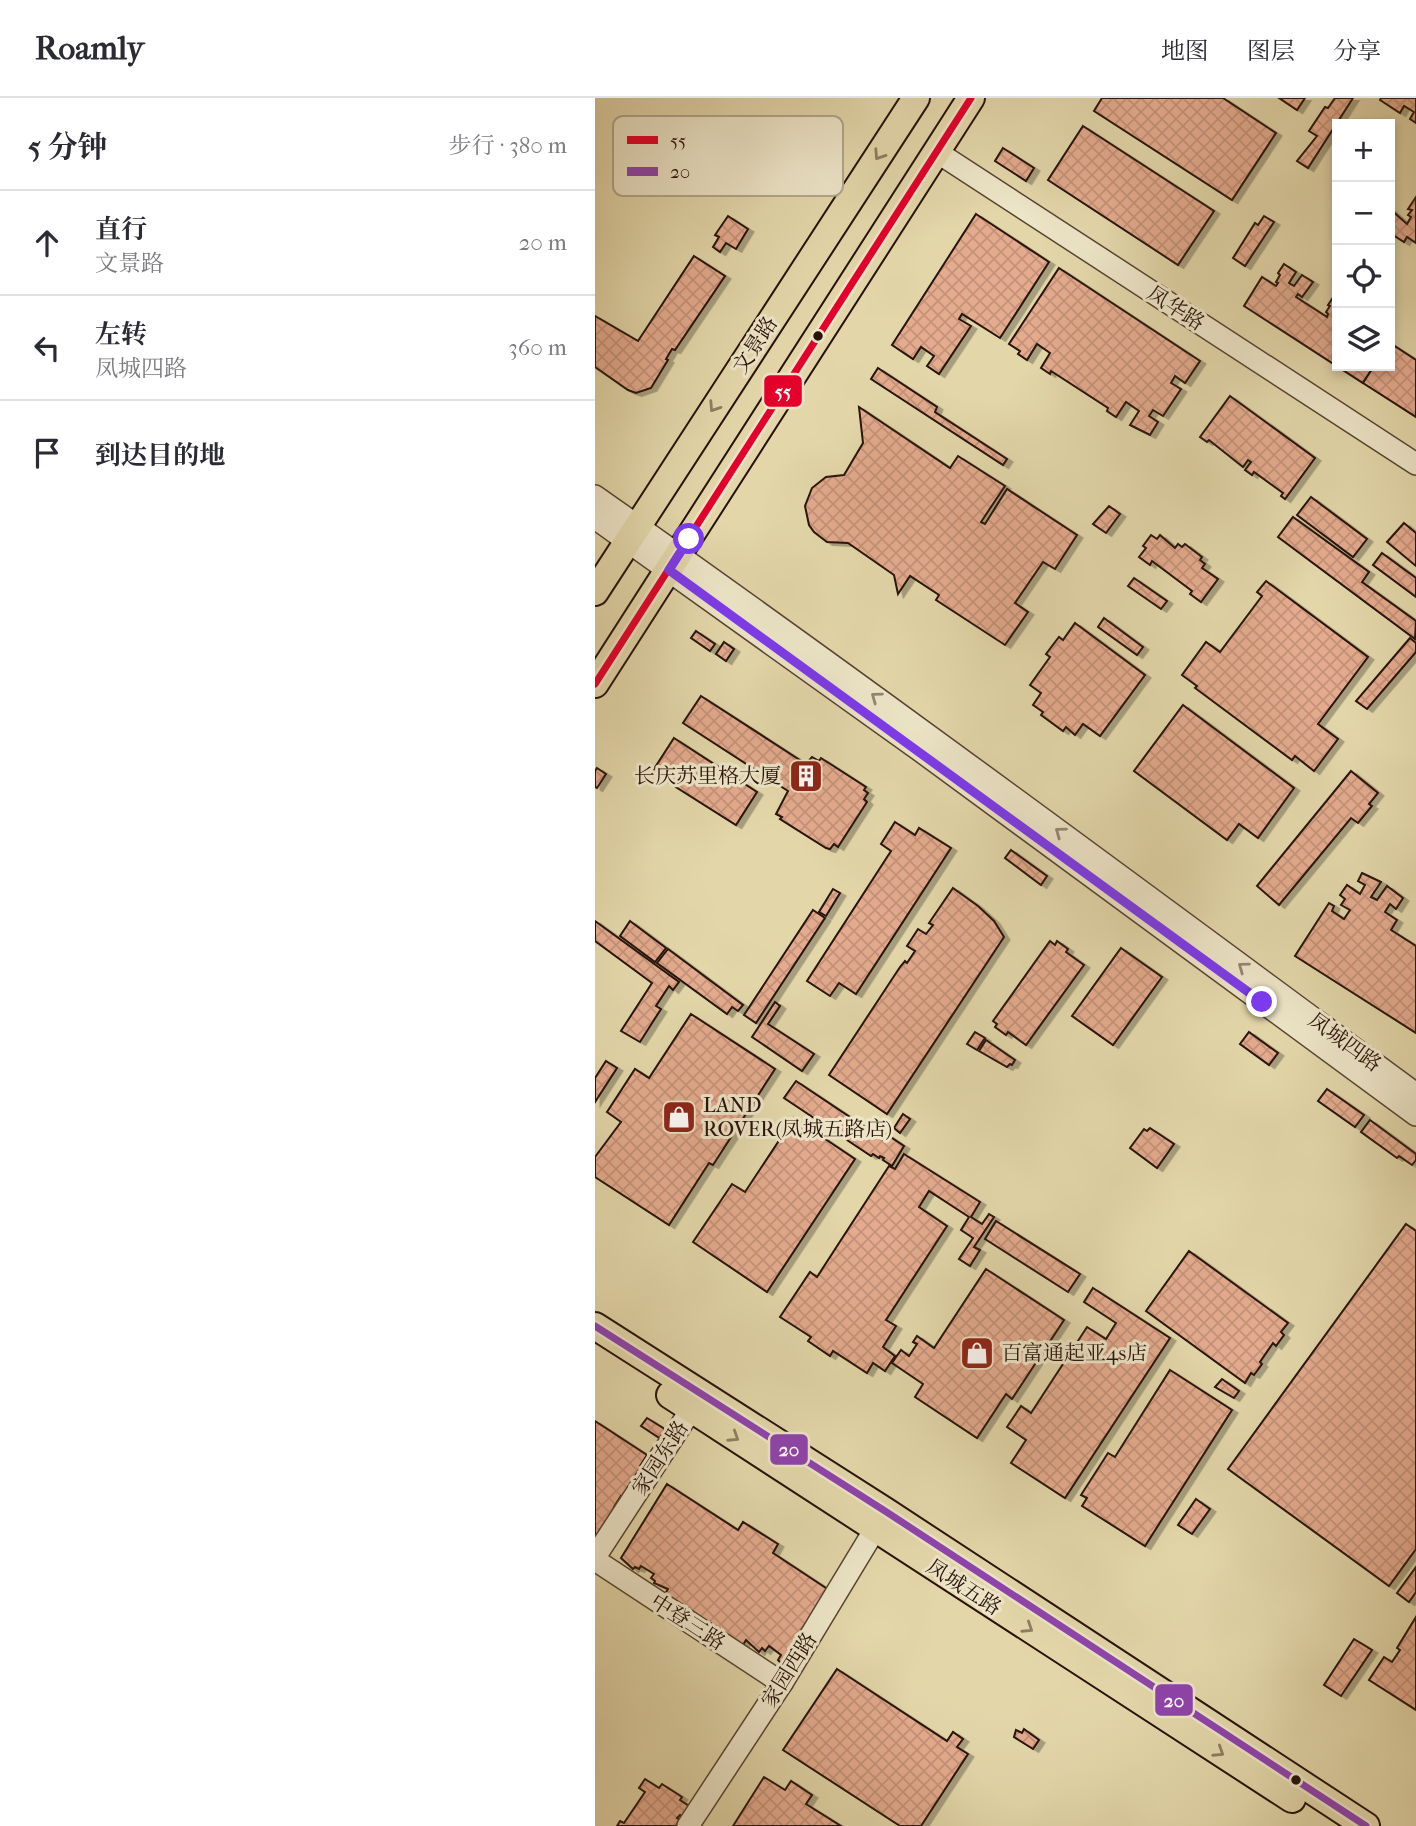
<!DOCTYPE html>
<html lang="zh">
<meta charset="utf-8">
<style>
:root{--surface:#fff;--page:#f2f2f3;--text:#2b2b33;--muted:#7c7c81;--line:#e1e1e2}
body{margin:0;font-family:"IM FELL French Canon","Noto Serif SC",serif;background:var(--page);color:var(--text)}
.controls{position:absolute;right:21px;top:21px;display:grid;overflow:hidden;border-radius:0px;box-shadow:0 4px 10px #0003}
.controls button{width:63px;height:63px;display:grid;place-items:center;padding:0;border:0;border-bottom:2px solid var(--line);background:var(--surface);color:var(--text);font:35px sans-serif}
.stop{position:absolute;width:21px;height:21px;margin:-16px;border:5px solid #7c3aed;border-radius:50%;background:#fff}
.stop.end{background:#7c3aed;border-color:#fff;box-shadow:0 2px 7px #0008}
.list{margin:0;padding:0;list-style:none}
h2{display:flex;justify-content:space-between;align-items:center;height:91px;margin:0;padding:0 28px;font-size:30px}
h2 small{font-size:23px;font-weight:400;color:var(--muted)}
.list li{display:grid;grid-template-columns:46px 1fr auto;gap:21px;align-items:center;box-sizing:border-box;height:105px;padding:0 28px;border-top:2px solid var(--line)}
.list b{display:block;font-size:26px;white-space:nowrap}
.list p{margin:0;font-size:23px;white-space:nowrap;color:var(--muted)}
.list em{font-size:23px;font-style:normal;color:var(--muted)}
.icon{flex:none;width:38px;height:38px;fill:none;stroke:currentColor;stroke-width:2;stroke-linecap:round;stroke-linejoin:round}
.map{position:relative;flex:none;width:821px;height:1728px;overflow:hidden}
header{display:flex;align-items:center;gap:42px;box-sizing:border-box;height:98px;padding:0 35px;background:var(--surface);border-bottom:2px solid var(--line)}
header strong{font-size:33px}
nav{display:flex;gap:38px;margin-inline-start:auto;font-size:24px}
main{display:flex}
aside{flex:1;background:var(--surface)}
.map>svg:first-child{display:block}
.building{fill:url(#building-cross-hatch);stroke:#281209;stroke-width:2;filter:url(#shadow)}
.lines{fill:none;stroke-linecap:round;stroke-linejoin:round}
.minor-casing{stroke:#574331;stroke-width:24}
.major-casing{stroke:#281209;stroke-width:30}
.minor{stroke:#ede5c8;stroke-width:21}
.major{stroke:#e3d7aa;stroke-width:26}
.bus-1-casing{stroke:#ede5c8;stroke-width:12}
.bus-2-casing{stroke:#ede5c8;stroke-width:12}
.bus-1{stroke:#e4002b;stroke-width:7}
.bus-2{stroke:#8e44ad;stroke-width:7}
.oneway{stroke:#8f7e62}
.oneway2{stroke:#948672}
.route{stroke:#7c3aed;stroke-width:9}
.bus-dot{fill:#281209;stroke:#ede5c8;stroke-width:2.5}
.labels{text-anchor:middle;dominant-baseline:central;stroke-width:6;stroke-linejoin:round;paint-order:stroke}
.street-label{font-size:21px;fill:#281209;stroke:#ede5c8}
.poi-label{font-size:21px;fill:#281209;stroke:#ede5c8;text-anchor:start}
.key{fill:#ede5c8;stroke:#b2a68f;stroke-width:2}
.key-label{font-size:19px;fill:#281209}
.line-badge{stroke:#ede5c8;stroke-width:2.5}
.badge-label{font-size:19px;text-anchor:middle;font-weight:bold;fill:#fff}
</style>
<header>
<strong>Roamly</strong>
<nav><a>地图</a><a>图层</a><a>分享</a></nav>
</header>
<main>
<aside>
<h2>5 分钟<small>步行 · 380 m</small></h2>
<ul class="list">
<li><svg class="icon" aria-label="ahead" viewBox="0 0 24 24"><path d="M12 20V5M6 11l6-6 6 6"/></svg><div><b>直行</b><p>文景路</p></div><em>20 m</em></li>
<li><svg class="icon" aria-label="left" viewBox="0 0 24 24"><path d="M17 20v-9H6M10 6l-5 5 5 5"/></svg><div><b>左转</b><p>凤城四路</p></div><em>360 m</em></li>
<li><svg class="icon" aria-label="arrive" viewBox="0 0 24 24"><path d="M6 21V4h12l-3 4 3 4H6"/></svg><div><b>到达目的地</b></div></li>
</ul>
</aside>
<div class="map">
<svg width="821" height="1728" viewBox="0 0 821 1728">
<defs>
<pattern id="building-cross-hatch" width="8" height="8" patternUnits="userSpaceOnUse" patternTransform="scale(1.75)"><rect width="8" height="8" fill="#e4ab8e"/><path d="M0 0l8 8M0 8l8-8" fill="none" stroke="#c49279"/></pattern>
<filter id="shadow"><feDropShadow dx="5.5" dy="3" stdDeviation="0" flood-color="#0004"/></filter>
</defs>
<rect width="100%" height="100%" fill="#e3d7aa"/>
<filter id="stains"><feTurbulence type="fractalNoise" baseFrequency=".00286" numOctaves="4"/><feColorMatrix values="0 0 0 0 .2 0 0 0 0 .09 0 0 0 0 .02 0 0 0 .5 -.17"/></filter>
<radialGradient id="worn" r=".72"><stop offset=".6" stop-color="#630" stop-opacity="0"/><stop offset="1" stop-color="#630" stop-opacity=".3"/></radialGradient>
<!-- building -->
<g class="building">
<path d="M507 0H628L681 35 637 102 499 13Z"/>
<path d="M684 0H710L702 12Z"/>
<path d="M740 0H758L713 70 702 63 722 38 714 33 730 9 733 10Z"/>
<path d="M786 0H821V25L815 21 819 14 809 8 805 15 785 2Z"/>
<path d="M488 28 619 113 583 167 453 82Z"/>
<path d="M408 50 439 70 431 83 400 63Z"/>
<path d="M821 99V145L812 139 809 144 795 135V111L812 126 816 119 813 117 817 112 813 111Z"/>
<path d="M381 116 454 164 405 240 367 216 364 221 376 228 344 276 332 268 339 258 326 249 318 261 297 247Z"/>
<path d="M133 118 153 131 141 151 131 145 125 154 118 149 124 139 120 137Z"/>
<path d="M669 118 679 124 650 168 638 160 660 125 663 127Z"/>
<path d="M99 158 130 178 80 252 77 251 71 261 73 262 56 290 41 295 33 292 0 269V218L43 243Z"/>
<path d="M689 166 701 174 694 185 699 188 707 177 718 184 707 199 703 196 701 199 732 219 733 216 731 214 735 208 733 207 739 198 742 200V268H779L768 285 649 208 667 179 681 188 683 185 681 184 685 177 683 175Z"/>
<path d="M464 170 605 263 590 285 580 278 576 285 586 291 568 318 558 312 554 318 563 324 555 337 535 327 544 313 531 304 521 319 512 313 513 310 456 273 455 276 446 270 455 255 442 246 432 262 423 256 425 253 414 246Z"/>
<path d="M795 245 821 262V319L768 285 779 268H795Z"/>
<path d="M283 270 342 309 340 314 412 361 408 367 276 281Z"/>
<path d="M635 298 720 360 690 401 686 398 688 395 659 374 657 377 650 372 656 364 653 362 648 369 614 342 612 344 605 339Z"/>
<path d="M264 309 355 370 363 358 410 388 386 424 390 426 412 391 482 437 460 471 448 464 420 505 433 514 410 547 341 502 344 497 315 478 303 496 299 477 253 445 232 444 219 434 214 427 210 408 217 390 231 379 249 377 268 345Z"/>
<path d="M716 399 772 441 758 459 702 417Z"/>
<path d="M514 408 525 416 511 435 498 426Z"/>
<path d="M698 419 774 474 767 484 821 523 820 541 683 439Z"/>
<path d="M809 425 821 435V468L792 444Z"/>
<path d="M556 437 562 441 565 437 580 450 583 446 587 449 590 446 607 459 605 462 610 466 607 470 623 481 606 504 595 496 597 493 557 463 555 467 544 459 551 450 548 448Z"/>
<path d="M787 455 821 480V499L778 467Z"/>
<path d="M539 480 572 503 566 511 533 488Z"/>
<path d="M671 483 773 559 723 626 743 641 719 673 700 658 697 662 600 590 602 588 587 577 611 544 625 554 667 498 662 494Z"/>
<path d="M509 520 548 549 542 557 503 529Z"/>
<path d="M480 525 550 577 505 638 488 626 480 637 471 629 468 633 446 617 448 614 438 607 446 595 435 587 455 559 451 556 464 539 468 542Z"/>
<path d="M101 533 120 546 115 553 96 540Z"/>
<path d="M815 540 821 545V554L772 611 761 603Z"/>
<path d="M129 544 139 551 131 563 121 556Z"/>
<path d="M106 598 211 666 217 659 224 663 226 660 271 689 269 692 273 695 269 701 272 704 243 749 239 746 235 751 231 750 185 721 187 719 181 716 193 693 88 625Z"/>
<path d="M588 607 699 690 663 740 644 726 632 742 539 673Z"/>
<path d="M79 640 162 694 141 727 57 674Z"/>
<path d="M2 670 11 676 2 690 0 689V673Z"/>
<path d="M756 673 783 695 774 706 777 708 763 725 756 720 684 807 662 788Z"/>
<path d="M300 724 320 737 324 730 356 750 261 896 244 885 235 898 212 883 296 753 286 746Z"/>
<path d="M416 752 452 778 446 787 410 760Z"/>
<path d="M767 775 786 784 776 799 782 802 792 788 808 800 801 811 795 806 790 814 802 822 796 832 821 848V935L700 858 734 805 739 808 737 813 749 821 755 812 746 807 750 801 745 797 752 787 765 796 770 787 763 783Z"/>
<path d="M358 790 383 808 399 823 409 839 292 1016 234 977 305 869 310 863 312 865 320 853 312 848 323 831 331 836 338 827 334 825Z"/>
<path d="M238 791 245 795 231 818 224 814Z"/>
<path d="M218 812 230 820 161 925 149 917Z"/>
<path d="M0 823 84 884 78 892 74 888 61 908 66 911 45 944 26 933 57 885 0 843Z"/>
<path d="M35 823 71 850 60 864 25 838Z"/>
<path d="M455 843 460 847 462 843 473 851 471 854 489 867 431 947 413 934 411 937 400 929 402 926 398 923Z"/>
<path d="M526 850 567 879 518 947 477 918Z"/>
<path d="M73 851 148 907 143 913 137 909 132 916 62 865Z"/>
<path d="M180 904 185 908 173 926 219 956 207 973 157 939Z"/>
<path d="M96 916 180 971 118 1067 114 1065 74 1127 0 1079V1059L26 1024 12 1014 40 971 54 980Z"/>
<path d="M380 934 390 940 382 952 372 946Z"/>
<path d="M654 934 683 955 674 967 645 946Z"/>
<path d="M391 942 420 962 417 967 415 966 412 969 384 953Z"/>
<path d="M11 963 22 970 0 1004V980Z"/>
<path d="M201 983 288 1041 291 1036 309 1048 297 1068 288 1062 289 1060 285 1058 284 1060 278 1056 276 1058 189 1000Z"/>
<path d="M732 991 769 1017 760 1029 723 1003Z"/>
<path d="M308 1016 315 1021 305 1035 299 1030Z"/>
<path d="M199 1020 260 1061 172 1194 98 1144 137 1086 150 1094Z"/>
<path d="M775 1022 821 1056V1062L817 1067 804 1058 802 1060 766 1034Z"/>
<path d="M555 1030 579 1046 562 1070 535 1050 549 1031 552 1033Z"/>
<path d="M309 1056 385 1104 376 1119 387 1126 394 1116 399 1119 379 1149 385 1152 375 1168 364 1161 378 1140 366 1132 374 1119 334 1093 324 1109 352 1128 291 1222 301 1228 288 1249 300 1258 290 1273 278 1265 272 1275 238 1253 235 1258 213 1243 216 1239 185 1219 215 1174 222 1179 294 1068 300 1071Z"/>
<path d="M401 1123 485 1176 473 1194 390 1141Z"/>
<path d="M811 1126 821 1133V1451L794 1488 633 1371Z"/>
<path d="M594 1153 693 1225 686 1234 689 1237 681 1248 678 1245 665 1264 667 1266 659 1277 656 1275 650 1285 551 1213Z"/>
<path d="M391 1171 469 1222 417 1301 411 1296 382 1340 320 1299 328 1286 297 1265 306 1252 314 1258 322 1246 318 1244 322 1238 339 1250Z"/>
<path d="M498 1190 575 1240 470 1400 416 1365 431 1342 412 1329 426 1308 436 1315 492 1229 511 1241 521 1225 489 1204Z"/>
<path d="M575 1272 637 1312 550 1448 487 1408 492 1400 486 1397 513 1355 520 1359Z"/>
<path d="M627 1281 644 1293 639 1300 620 1289Z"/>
<path d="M52 1320 81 1338 75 1347 46 1328Z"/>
<path d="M0 1323 52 1357 45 1368 58 1376 38 1406 26 1398 19 1409 25 1413 5 1443 0 1439Z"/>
<path d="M72 1386 143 1432 148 1424 183 1446 178 1455 240 1496 191 1570 183 1562 186 1557 174 1548 170 1553 167 1550 164 1554 151 1542 145 1552 67 1501 73 1491 59 1485 60 1483 56 1480 59 1476 46 1468 44 1471 40 1469 38 1471 26 1460Z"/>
<path d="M601 1401 615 1411 597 1436 583 1427Z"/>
<path d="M821 1469V1494L814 1504 802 1495Z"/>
<path d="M821 1519V1612L774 1582 789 1559 797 1564 805 1552 802 1550Z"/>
<path d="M759 1541 777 1552 746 1598 729 1587Z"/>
<path d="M242 1571 352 1643 358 1634 368 1641 362 1649 373 1656 326 1728H305L188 1652Z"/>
<path d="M429 1631 444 1642 438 1651 419 1639 421 1632 427 1635Z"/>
<path d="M169 1679 190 1692 196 1683 217 1697 211 1706 246 1728H138Z"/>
<path d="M50 1681 64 1690 67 1686 87 1699 85 1702 100 1712 93 1722 85 1717 82 1720 85 1722 81 1728H22L25 1723 29 1725 50 1694 44 1690Z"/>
</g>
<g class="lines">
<!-- minor casing -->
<g class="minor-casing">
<g id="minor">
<path d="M342 54 821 366"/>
<path d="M0 398C277 593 548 795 821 996"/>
<path d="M0 420 327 654 821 1017"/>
<path d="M0 1459 105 1298"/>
<path d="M0 1462 187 1585"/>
<path d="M93 1728 187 1585 288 1418"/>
</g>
</g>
<!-- major casing -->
<g class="major-casing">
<g id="major">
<path d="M0 494 321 0"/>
<path d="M0 586 376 0"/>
<path d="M0 1228 290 1413 771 1728"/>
<path d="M75 1297 697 1701"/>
</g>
</g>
<!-- minor -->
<use href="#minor" class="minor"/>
<!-- major -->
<use href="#major" class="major"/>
<!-- bus-1 casing -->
<g class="bus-1-casing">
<path id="bus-1" d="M0 586 376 0"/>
</g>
<!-- bus-2 casing -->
<g class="bus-2-casing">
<path id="bus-2" d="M0 1228 290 1413 771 1728"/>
</g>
<!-- bus-1 -->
<use href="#bus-1" class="bus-1"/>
<!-- bus-2 -->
<use href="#bus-2" class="bus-2"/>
</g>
<!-- one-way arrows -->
<defs><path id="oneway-chevron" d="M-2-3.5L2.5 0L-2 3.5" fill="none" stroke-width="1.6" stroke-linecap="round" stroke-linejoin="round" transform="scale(1.75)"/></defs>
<g class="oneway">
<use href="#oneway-chevron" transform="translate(284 57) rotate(123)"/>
<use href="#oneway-chevron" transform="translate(119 309) rotate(123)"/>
<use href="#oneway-chevron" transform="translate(139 1339) rotate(33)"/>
<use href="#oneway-chevron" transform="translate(433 1530) rotate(33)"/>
<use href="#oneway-chevron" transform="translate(624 1654) rotate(33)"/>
</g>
<g class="oneway2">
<use href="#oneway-chevron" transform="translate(281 599) rotate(-144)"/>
<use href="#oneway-chevron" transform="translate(465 734) rotate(-144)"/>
<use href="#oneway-chevron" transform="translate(648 869) rotate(-144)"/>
</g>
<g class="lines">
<!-- route -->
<path class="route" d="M94 441 74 472 667 904"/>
</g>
<!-- icons -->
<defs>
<g id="building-square" transform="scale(1.75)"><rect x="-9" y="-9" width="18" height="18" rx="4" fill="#8f2418" stroke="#ede5c8"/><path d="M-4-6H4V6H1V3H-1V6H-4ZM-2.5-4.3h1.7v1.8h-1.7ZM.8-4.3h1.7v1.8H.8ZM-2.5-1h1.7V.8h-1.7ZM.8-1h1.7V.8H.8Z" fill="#fff"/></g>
<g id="shop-square" transform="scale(1.75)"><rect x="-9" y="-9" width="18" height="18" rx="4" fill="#8f2418" stroke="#ede5c8"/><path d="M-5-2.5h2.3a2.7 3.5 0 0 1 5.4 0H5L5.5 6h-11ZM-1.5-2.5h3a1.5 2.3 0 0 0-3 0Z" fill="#fff"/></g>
</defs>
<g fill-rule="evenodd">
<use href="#building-square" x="211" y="678"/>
<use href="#shop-square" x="84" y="1019"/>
<use href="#shop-square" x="382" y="1255"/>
</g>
<!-- markers -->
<g class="bus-dot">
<circle cx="223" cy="238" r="6"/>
<circle cx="701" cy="1682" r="6"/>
</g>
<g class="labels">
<!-- street labels -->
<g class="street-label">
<text transform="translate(581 210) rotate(33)">凤华路</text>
<text transform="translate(160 247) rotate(-57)">文景路</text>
<text transform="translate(750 944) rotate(36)">凤城四路</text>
<text transform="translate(65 1360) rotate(-57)">家园东路</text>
<text transform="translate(369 1489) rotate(33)">凤城五路</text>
<text transform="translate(93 1524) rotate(33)">中登三路</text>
<text transform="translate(194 1572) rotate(-58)">家园西路</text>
</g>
<!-- poi labels -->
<g class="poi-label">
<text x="186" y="678" text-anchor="end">长庆苏里格大厦</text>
<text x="108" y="1007">LAND<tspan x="108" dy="24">ROVER(凤城五路店)</tspan></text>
<text x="406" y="1255">百富通起亚4s店</text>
</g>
</g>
<!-- legend -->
<rect x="18" y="18" width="230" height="80" rx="10" class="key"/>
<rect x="32" y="38" width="31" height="8" fill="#e4002b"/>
<rect x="32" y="69" width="31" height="9" fill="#8e44ad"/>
<g class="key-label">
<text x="75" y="49">55</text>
<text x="75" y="80">20</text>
</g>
<g class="line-badge">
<rect x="168" y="276" width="40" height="34" rx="7" fill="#e4002b"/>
<rect x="174" y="1335" width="40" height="33" rx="7" fill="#8e44ad"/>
<rect x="559" y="1585" width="40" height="34" rx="7" fill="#8e44ad"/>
</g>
<g class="badge-label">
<text x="188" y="300">55</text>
<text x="194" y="1358">20</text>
<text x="579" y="1609">20</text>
</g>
<rect width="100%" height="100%" filter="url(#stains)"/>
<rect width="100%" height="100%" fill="url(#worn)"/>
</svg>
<div class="controls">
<button>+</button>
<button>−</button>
<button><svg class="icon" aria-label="locate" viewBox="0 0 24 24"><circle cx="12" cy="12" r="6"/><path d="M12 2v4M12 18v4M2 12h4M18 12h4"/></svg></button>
<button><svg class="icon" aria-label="layers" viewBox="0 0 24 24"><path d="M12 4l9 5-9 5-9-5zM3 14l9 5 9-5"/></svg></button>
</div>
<div class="stop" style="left:94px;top:441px"></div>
<div class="stop end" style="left:667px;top:904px"></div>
</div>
</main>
